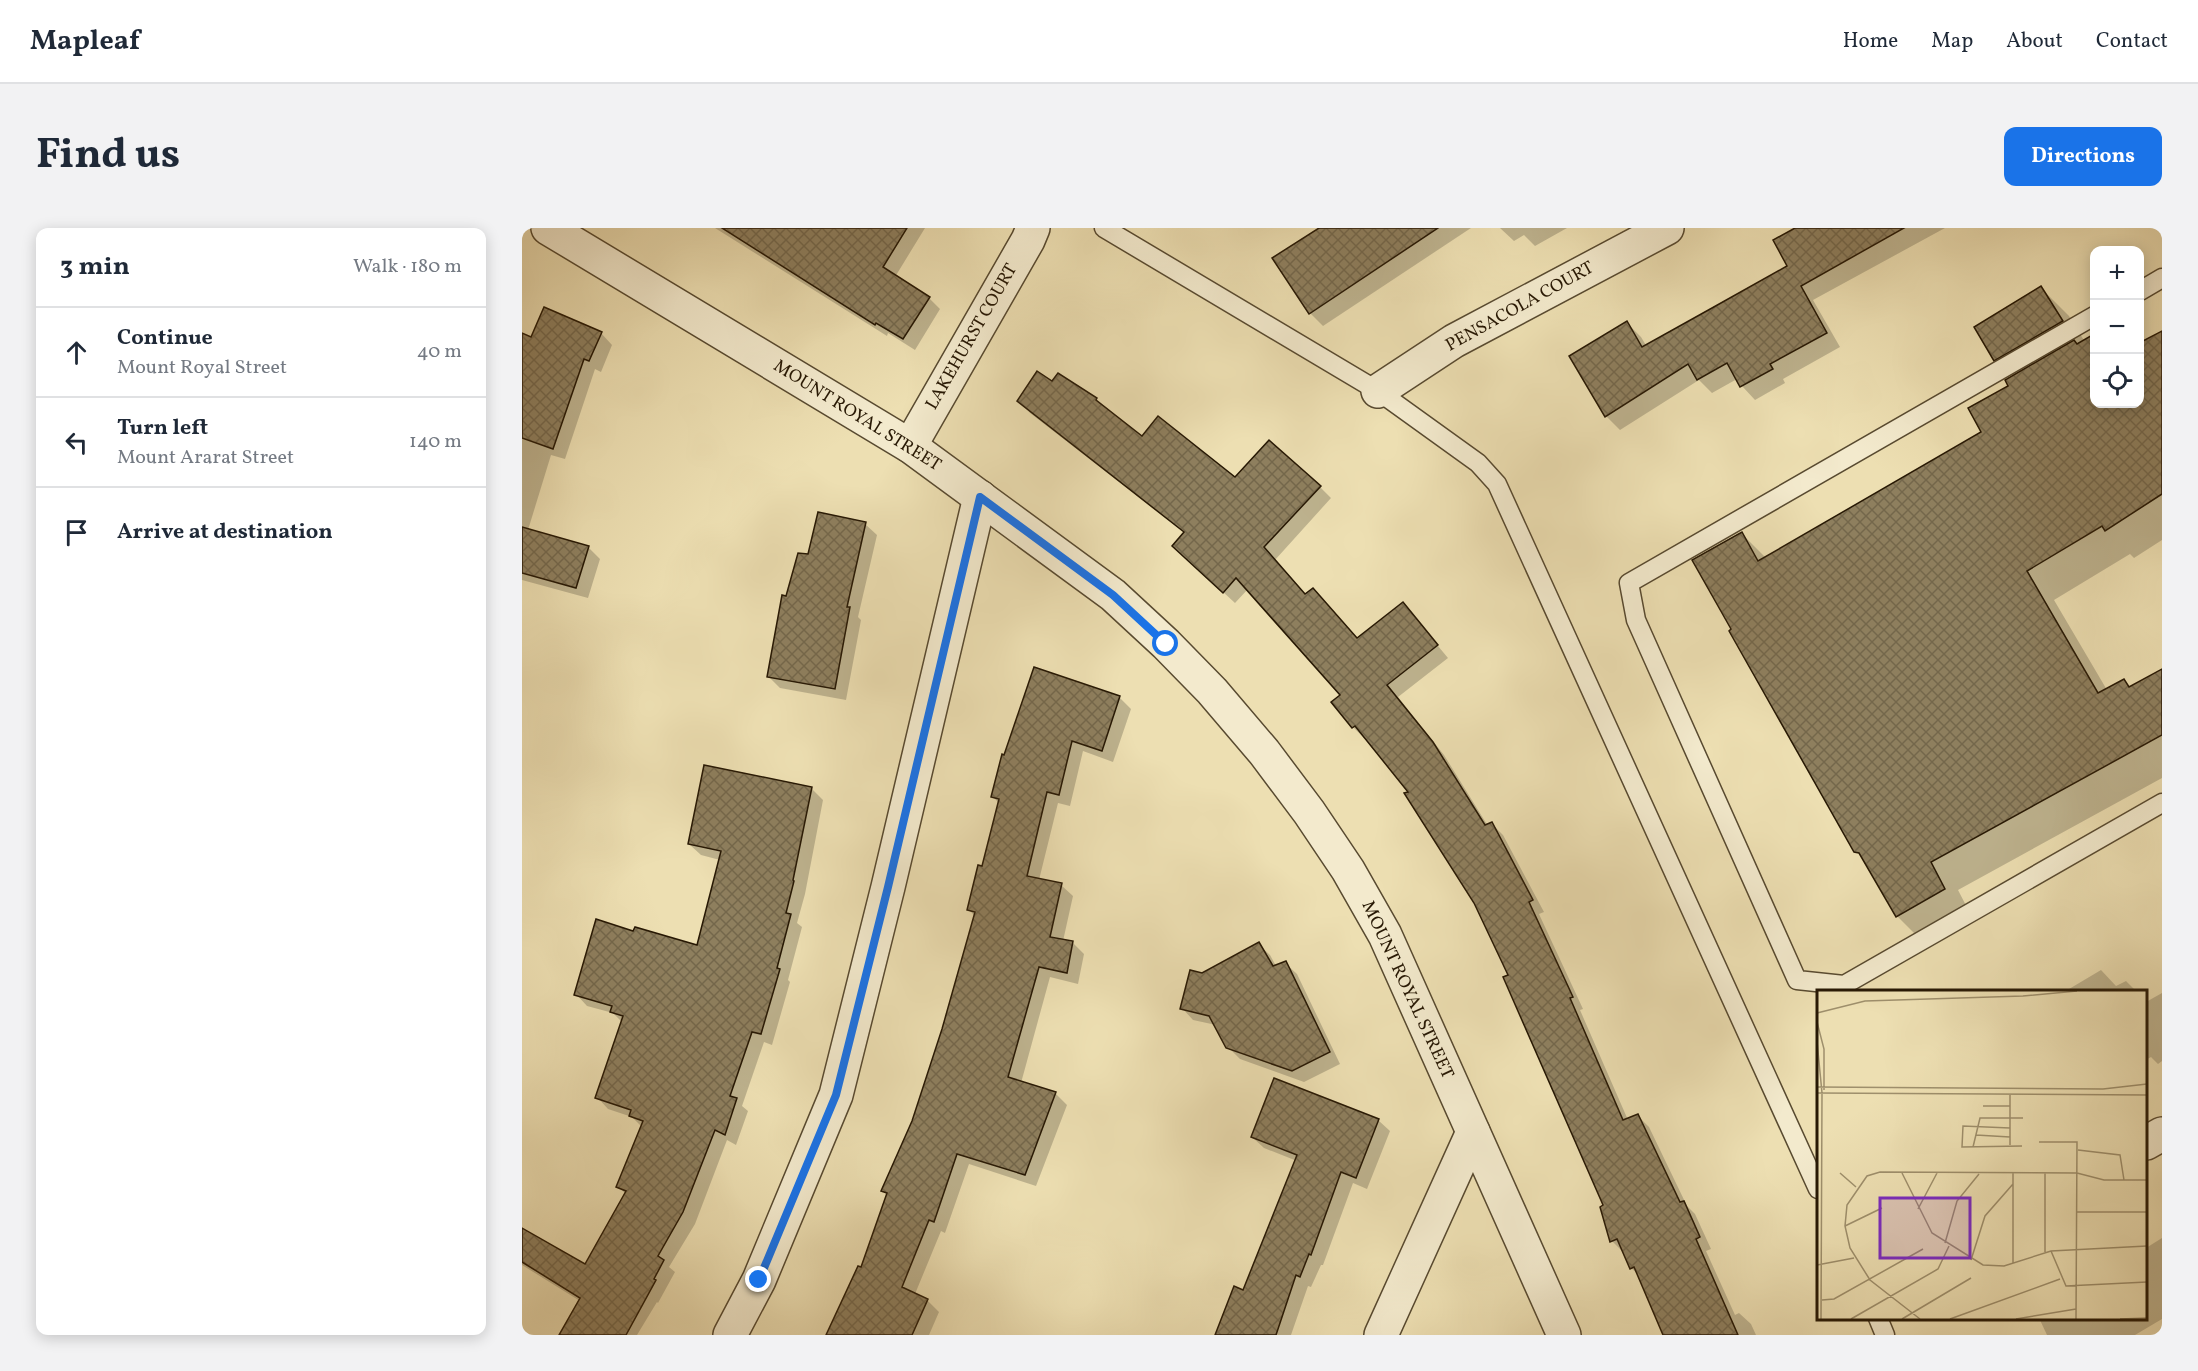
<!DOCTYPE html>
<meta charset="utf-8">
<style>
:root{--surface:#fff;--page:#f2f2f3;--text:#1f2937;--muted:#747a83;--line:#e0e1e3;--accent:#1a73e8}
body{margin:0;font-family:Vollkorn,serif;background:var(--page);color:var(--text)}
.controls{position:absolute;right:18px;top:18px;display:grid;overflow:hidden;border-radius:12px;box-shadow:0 3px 15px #0003}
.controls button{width:54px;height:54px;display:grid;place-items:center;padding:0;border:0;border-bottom:2px solid var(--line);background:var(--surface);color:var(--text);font:30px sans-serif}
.stop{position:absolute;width:18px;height:18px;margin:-14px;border:4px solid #1a73e8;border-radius:50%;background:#fff}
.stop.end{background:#1a73e8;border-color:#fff;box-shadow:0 2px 6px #0008}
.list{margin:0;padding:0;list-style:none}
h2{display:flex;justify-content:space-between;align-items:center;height:78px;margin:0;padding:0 24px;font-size:26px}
h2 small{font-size:20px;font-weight:400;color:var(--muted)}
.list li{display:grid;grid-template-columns:39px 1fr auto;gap:18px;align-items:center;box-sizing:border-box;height:90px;padding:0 24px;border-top:2px solid var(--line)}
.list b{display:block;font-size:22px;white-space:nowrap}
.list p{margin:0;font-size:20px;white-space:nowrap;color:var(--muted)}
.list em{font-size:20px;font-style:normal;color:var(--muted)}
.icon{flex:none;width:33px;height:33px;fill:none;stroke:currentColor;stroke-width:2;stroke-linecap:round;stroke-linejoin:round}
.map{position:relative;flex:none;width:1640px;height:1107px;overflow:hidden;border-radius:12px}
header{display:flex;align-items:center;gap:36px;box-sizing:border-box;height:84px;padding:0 30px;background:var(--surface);border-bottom:2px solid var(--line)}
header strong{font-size:28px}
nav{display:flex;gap:33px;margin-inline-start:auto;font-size:21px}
.intro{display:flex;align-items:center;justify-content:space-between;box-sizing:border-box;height:144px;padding:0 36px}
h1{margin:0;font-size:42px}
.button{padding:15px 27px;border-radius:12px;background:var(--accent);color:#fff;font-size:21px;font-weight:700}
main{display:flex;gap:36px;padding:0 36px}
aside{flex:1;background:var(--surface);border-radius:12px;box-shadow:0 3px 15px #0003}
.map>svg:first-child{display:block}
.shadow{fill:#0003}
.building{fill:url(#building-cross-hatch);stroke:#271804;stroke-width:1.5}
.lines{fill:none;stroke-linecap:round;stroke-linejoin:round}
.lane-casing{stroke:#584a30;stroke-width:21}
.street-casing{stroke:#584a30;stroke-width:36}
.lane{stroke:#f3eacd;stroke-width:18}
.street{stroke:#f3eacd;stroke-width:33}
.route{stroke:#1a73e8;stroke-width:8}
.labels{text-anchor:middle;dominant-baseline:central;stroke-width:5;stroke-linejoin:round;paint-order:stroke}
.street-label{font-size:18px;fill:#271804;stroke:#f3eacd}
.inset-road{fill:none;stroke:#9e8f6c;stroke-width:1.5}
.view{fill:#7b2cbf;fill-opacity:0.15;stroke:#7b2cbf;stroke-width:3}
.inset-edge{fill:none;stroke:#271804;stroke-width:3}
</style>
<header>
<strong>Mapleaf</strong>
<nav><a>Home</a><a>Map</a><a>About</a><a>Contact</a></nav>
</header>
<div class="intro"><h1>Find us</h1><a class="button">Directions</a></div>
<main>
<aside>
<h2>3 min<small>Walk · 180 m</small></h2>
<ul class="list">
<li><svg class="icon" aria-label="ahead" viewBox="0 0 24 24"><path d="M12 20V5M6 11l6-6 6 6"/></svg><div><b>Continue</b><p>Mount Royal Street</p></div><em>40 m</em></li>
<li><svg class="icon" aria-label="left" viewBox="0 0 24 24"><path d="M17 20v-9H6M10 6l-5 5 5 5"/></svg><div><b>Turn left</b><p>Mount Ararat Street</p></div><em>140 m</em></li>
<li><svg class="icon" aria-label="arrive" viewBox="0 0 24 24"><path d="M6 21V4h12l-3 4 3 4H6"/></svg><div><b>Arrive at destination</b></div></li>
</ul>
</aside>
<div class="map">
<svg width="1640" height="1107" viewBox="0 0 1640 1107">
<defs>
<pattern id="building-cross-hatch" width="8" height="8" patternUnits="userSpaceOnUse" patternTransform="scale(1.5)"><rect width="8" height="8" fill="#8e7f5e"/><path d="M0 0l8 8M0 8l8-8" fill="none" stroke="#74674b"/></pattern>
</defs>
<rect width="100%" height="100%" fill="#eddfb2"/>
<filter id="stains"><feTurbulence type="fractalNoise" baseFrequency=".00333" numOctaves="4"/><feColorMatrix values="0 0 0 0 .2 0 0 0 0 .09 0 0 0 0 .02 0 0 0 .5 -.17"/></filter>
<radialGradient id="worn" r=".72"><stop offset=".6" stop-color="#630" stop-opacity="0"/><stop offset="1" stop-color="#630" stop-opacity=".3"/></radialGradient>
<!-- shadow -->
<g class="shadow">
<path d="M193 0H403L373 49 407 70 418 81 393 122 366 105 365 108Z"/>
<path d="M799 0H949L801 98 788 85Z"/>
<path d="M978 0H1045L1013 18 1002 7 992 13Z"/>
<path d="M1276 0H1423L1291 72 1318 119 1261 151 1263 155 1233 172 1220 158 1215 151 1190 165 1177 152 1098 202 1084 188 1105 95 1119 109 1125 119 1267 38Z"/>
<path d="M1519 60 1547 88 1563 114 1572 108V176H1618L1640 104V312L1612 330 1608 326 1532 372 1585 462 1602 453 1610 460 1640 443V550L1436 662 1450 689 1403 716 1375 688 1343 632 1334 623 1211 402 1220 306 1244 330 1461 205 1489 158 1491 149 1473 132Z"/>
<path d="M79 105 90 117 79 144 73 141 43 231 29 227 6 302 66 319 78 331 66 370 0 352V132Z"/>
<path d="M531 155 574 171 621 210 713 251 798 259 809 270 753 332 784 367 836 411 881 376 926 430 876 469 922 527 966 598 970 596 981 607 1022 684 1017 686 1061 781 1058 782 1106 892 1116 888 1127 899 1165 978 1173 986 1189 1021 1184 1023 1213 1087 1217 1085 1229 1096 1234 1107H1143L1117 1047 1109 1040 1101 1024 1090 1013 1083 978 988 748 954 675 888 564 844 509 842 510 831 499 820 467 726 361 713 375 663 329V305L508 185 497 173Z"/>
<path d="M343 296 355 307 336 389 339 392 324 472 258 460 246 448 265 370Z"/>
<path d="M597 469 609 481 591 534 561 523 548 578 536 575 517 652 539 657 551 668 541 713 551 715 562 726 556 756 528 749 499 855 534 866 545 877 514 958 447 936 423 1005 419 1003 393 1066 405 1072 417 1084 407 1107H306L340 1041 366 968 361 963 391 893 421 801 453 688 447 682 461 640 477 575 471 569Z"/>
<path d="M289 560 301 572 283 666 275 695 280 699 266 752 268 754 250 817 242 814 220 878 226 883 214 917 205 912 173 996 147 1039 153 1044 136 1075 135 1074 115 1107H38L58 1073 0 1037V1002L63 1038 104 966 96 959 120 899 110 889 86 881 75 869 100 794 91 785 65 778 54 766 112 705 176 719 198 632 179 627 167 616Z"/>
<path d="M736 716 748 727 754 738 763 735 775 746 818 836 782 854 718 831 706 819 694 797 671 792 660 780 680 746Z"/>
<path d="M1579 742 1594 758 1604 753 1615 764H1542Z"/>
<path d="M1640 765V833L1636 836 1629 829 1624 832V774Z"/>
<path d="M856 892 868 903 845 961 831 955 801 1037H799L789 1059 786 1058 769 1107H695L722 1063 775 933 742 920 730 909Z"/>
<path d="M1640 1010V1091L1613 1107H1525L1517 1090H1624V1020Z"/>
</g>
<!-- building -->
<g class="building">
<path d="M200 0H385L361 39 408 69 381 111 354 95 353 97Z"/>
<path d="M797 0H916L787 86 750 30Z"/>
<path d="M1273 0H1382L1279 58 1305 105 1248 136 1251 141 1218 159 1205 135 1175 152 1166 136 1083 189 1047 128 1105 93 1120 119 1190 80 1265 38 1251 12Z"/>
<path d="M1519 58 1541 93 1472 133 1452 99Z"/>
<path d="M22 79 80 104 67 133 62 131 31 221 0 210V105L9 109Z"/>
<path d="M1640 103V266L1583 303 1580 298 1505 343 1576 465 1602 451 1607 459 1640 441V507L1409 634 1423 661 1374 689 1337 625 1332 624 1207 403 1209 401 1170 332 1220 304 1236 333 1459 204 1446 180 1486 158 1483 152 1552 112 1555 116 1572 106V176H1617V115Z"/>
<path d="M515 143 530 153 536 145 575 170 574 172 620 208 636 188 713 249 747 212 799 258 742 319 783 366 791 360 835 410 881 374 916 417 865 457 911 514 963 597 970 594 1011 672 1007 674 1051 769 1048 770 1101 892 1116 886 1158 974 1162 973 1178 1009 1174 1011 1216 1107H1141L1112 1039 1108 1041 1095 1011 1088 1014 1078 979 1081 977 981 749 986 747 952 675 882 565 886 564 833 498 830 500 809 474 818 467 714 350 701 365 650 318 662 304 495 173Z"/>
<path d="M296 284 344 294 325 379H328L313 461 245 449 260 367 264 368 276 325 286 326Z"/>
<path d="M0 299 67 318 54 360 0 345Z"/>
<path d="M512 439 598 468 580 523 550 513 537 567 525 564 505 648 540 655 528 709 551 713 545 745 517 739 486 849 534 864 503 947 435 926 412 994 407 992 380 1059 406 1071 390 1107H304L336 1038 339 1039 365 965 359 963 390 893 420 801 453 684 445 682 456 637 460 638 477 571 469 569 480 526 482 527Z"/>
<path d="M182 537 290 559 271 652 272 653 264 685 269 686 255 740 258 741 239 806 230 804 208 868 215 870 203 907 193 902 161 984 136 1028 142 1032 132 1051 134 1052 104 1107H37L58 1070 0 1034V1000L63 1036 104 963 94 959 121 893 107 888 109 882 73 870 101 788 88 784 90 778 52 767 74 691 111 703 113 699 175 717 199 623 166 616Z"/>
<path d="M737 714 751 738 764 733 808 824 770 843 704 820 687 788 658 781 668 742 680 745Z"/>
<path d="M752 850 857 891 834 950 819 944 789 1027 787 1026 778 1049 774 1047 754 1107H693L712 1058 721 1062 775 927 729 909Z"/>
</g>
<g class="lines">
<!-- lane casing -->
<g class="lane-casing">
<g id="lane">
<path d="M582 0 856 163 956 235 975 256 1296 961"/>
<path d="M1618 63 1640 50"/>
<path d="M1572 88 1107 355 1114 392 1275 752 1322 757 1640 575"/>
<path d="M1356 1090 1363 1107"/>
</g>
</g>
<!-- street casing -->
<g class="street-casing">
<g id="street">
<path d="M26 0 388 218 591 367 644 416 690 463 742 524 787 584 826 642 863 707 1042 1107"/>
<path d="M856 163 932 113 1145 0"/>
<path d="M388 218 506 12 511 0"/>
<path d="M1624 915 1640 906"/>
<path d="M208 1107 237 1052 314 867 366 659 458 269"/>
<path d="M859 1107 951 904"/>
</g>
</g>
<!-- lane -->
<use href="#lane" class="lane"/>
<!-- street -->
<use href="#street" class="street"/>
</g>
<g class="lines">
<!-- route -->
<path class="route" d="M237 1052 314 867 366 659 458 269 591 367 644 416"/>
</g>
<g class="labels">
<!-- street labels -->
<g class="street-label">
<text transform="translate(998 79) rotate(-29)">PENSACOLA COURT</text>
<text transform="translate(450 109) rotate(-60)">LAKEHURST COURT</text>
<text transform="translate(335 188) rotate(32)">MOUNT ROYAL STREET</text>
<text transform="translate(885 762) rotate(65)">MOUNT ROYAL STREET</text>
</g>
</g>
<!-- overview -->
<g transform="translate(1295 762)">
<rect width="330" height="330" fill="#eddfb2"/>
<path class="inset-road" d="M0 23 48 11 206 6 260 1M0 32 7 59V100M0 51 5 103 4 329M0 97 286 99 330 94M0 103 330 105M166 116H193M193 138 146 136 145 157 205 156M159 145 193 147M222 152H260L259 329M193 155V104M156 157 163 128H206M261 160 303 165 307 190M23 183 39 197M85 183 115 243 166 275 187 276 234 261 330 256M101 219 120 183M260 222H330M28 236 65 218M128 253 140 211 162 184M234 261 249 296 330 292M228 262V183M154 270 168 226 196 194M196 273V183M0 275 37 268M5 310 17 309 106 259M34 329 121 279 132 256M85 329 154 288M103 329 53 290 33 258 28 236 30 215 50 186 63 182 260 183 287 190H330M133 329 243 289M199 329 259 319M303 329 330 328"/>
<path class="view" d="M63 208H153V268H63Z"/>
<rect width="330" height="330" class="inset-edge"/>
</g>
<rect width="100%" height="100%" filter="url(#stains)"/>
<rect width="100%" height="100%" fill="url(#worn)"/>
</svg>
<div class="controls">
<button>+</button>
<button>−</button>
<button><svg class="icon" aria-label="locate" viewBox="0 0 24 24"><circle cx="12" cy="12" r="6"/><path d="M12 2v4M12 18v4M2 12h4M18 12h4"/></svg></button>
</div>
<div class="stop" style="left:644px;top:416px"></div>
<div class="stop end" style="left:237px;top:1052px"></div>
</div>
</main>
